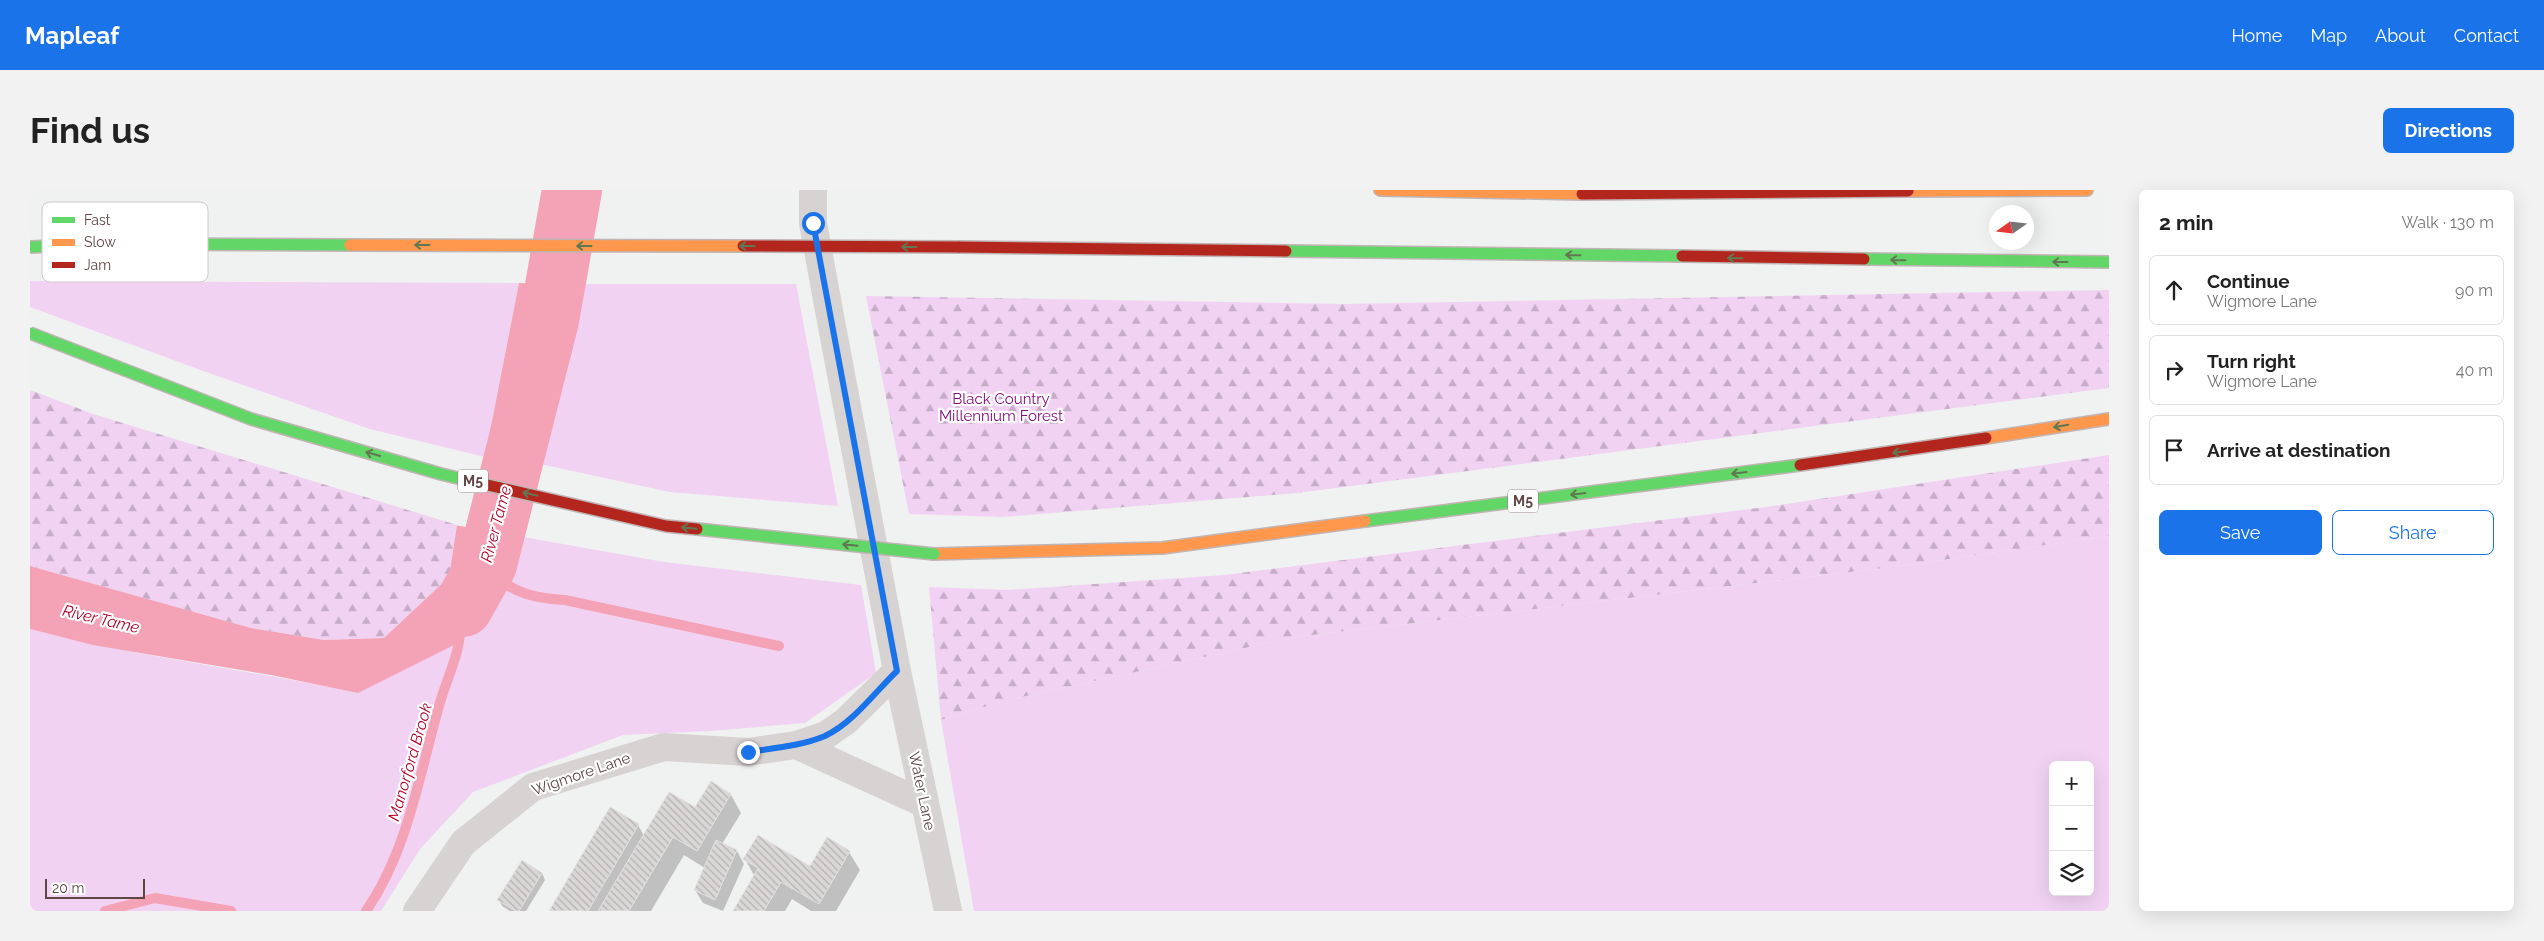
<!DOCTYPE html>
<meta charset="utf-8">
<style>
:root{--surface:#fff;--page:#f2f2f2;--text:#222;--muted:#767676;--line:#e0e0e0;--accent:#1a73e8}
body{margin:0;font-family:Raleway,sans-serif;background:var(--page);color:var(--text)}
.controls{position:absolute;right:15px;bottom:15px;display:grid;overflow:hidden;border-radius:8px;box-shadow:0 5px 20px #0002}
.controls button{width:45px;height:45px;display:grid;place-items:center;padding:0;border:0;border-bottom:1px solid var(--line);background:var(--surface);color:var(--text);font:25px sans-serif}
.compass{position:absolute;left:1959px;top:15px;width:45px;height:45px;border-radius:50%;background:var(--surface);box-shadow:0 5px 20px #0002;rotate:256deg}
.scale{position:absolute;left:15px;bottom:12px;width:100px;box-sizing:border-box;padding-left:5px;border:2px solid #5f4645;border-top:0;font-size:14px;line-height:18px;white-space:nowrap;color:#5f4645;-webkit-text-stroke:4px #fff;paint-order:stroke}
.stop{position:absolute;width:15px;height:15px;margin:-11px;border:4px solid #1a73e8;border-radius:50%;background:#fff}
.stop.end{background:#1a73e8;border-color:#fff;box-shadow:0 1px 5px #0008}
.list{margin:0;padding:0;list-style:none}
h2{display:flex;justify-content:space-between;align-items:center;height:65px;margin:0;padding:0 20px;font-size:21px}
h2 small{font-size:16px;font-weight:400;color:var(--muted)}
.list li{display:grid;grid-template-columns:32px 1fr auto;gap:15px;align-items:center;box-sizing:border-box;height:70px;margin:0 10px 10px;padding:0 10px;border:1px solid var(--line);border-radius:8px}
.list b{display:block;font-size:19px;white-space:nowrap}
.list p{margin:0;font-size:16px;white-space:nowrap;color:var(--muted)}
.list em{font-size:16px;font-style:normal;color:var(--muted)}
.actions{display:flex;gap:10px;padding:15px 20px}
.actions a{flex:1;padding:11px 0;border:1px solid var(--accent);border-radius:8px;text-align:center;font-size:18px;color:var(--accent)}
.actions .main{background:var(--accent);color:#fff}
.icon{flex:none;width:28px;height:28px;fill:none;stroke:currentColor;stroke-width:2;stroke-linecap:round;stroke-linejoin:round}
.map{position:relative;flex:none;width:2079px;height:721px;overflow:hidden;border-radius:8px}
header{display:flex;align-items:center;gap:30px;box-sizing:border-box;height:70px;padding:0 25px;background:var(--accent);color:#fff}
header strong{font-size:24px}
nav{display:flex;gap:28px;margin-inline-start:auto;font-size:18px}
.intro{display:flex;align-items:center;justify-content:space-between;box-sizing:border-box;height:120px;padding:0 30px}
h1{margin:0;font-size:35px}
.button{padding:12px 22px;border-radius:8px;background:var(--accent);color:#fff;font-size:18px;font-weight:700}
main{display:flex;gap:30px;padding:0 30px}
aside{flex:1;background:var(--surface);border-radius:8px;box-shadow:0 5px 20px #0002}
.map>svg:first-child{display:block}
.grass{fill:#f1d2f3;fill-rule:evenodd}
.forest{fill:url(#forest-firs)}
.water{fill:#f4a2b5}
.pier{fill:#f0f1f1}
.shadow{fill:#0003}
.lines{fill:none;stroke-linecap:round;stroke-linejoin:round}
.stream{stroke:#f4a2b5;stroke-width:10}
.river{stroke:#f4a2b5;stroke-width:60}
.building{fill:url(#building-back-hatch);stroke:#e3e2e2}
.fast-casing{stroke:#c0b5b4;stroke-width:14}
.slow-casing{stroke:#c0b5b4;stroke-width:14}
.jam-casing{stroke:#c0b5b4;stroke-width:14}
.street{stroke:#d8d3d3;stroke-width:28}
.fast{stroke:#63d668;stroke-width:11}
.slow{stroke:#ff974d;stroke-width:11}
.jam{stroke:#b3261e;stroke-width:11}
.fast-bridge-casing{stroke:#c0b5b4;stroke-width:14;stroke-linecap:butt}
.slow-bridge-casing{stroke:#c0b5b4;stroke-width:14;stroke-linecap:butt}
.jam-bridge-casing{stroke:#c0b5b4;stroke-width:14;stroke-linecap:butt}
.fast-bridge{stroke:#63d668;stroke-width:11}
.slow-bridge{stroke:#ff974d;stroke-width:11}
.jam-bridge{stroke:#b3261e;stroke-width:11}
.oneway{stroke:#607851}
.route{stroke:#1a73e8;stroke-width:6}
.labels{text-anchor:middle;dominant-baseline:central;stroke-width:4.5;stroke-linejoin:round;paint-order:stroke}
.shield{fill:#fff;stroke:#8f7e7d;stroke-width:1}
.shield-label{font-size:14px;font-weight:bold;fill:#5f4645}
.park-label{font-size:15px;fill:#890c81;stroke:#fff}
.street-label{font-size:15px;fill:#5f4645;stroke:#fff}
.water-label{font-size:16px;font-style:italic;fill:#b70028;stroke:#fff}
.key{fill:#fff;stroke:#cfc8c7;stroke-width:1}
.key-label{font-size:14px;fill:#5f4645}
</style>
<header>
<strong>Mapleaf</strong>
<nav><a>Home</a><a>Map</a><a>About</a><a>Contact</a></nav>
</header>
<div class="intro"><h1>Find us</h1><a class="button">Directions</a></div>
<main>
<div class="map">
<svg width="2079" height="721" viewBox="0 0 2079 721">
<defs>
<pattern id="forest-firs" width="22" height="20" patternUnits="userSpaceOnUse" patternTransform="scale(1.25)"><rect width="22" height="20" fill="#f1d2f3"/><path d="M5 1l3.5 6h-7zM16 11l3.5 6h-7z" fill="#c6acc7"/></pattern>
<pattern id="building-back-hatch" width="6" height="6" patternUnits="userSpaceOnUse" patternTransform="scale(1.25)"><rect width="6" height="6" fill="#dad8d7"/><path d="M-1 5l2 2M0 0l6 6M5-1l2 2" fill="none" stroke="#b4b1b0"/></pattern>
</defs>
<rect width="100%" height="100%" fill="#f0f1f1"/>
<!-- grass -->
<g class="grass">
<path d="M0 91 489 93 455 267 340 239 176 182 0 117Z"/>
<path d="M546 94H766L808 316 640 302 505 273Z"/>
<path d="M477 344 634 372 831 395 846 483 775 533 680 541 593 545 443 602 390 659 351 721H0V439C108 467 219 480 328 503L471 392Z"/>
<path d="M2079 346V721H944L911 530 974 511 1265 447 1863 377ZM2023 575H2060V702H2023Z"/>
</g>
<!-- forest -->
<g class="forest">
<path d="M2079 100V198L1267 303 973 327 879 324 836 106 1314 114Z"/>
<path d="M0 200 63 224 427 335 419 387 354 448 294 450 221 438 0 376Z"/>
<path d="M2079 265V346L1863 377 1265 447 974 511 911 530 899 397 978 400 1194 385 1736 317Z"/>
</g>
<!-- water -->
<g class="water">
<path d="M489 93 546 94 505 273 455 267Z"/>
<path d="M427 335 477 344 471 392 430 452 328 503 241 485 63 455 0 439V376L221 438 294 450 354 448 419 387Z"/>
</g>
<!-- pier -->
<g class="pier">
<path d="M489 90 546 92 548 94 486 93Z"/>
<path d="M427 333 478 342 480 345 425 335Z"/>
</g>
<!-- shadow -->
<g class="shadow">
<path d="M701 605 711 623 692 654 707 661 714 674 693 721 673 713 665 700 675 678 654 665 621 721H520L608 635 614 646 665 619Z"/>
<path d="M797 649 819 662 830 680 806 721H781L762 709 755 721H704L725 687 715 669 780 677Z"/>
<path d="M512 683 515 690 496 721H480L472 716 469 710Z"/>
</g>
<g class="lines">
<!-- stream -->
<g class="stream">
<path d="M464 382C480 404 509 409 535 410L749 456"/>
<path d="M75 721 125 708 201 721"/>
<path d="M336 721C379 659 390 580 411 509 418 486 430 463 430 439"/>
</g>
<!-- river -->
<path class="river" d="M433 417 457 374 519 130 542 0"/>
</g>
<!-- building -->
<g class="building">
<path d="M681 591 701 604 667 661 643 647 599 721H568L639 602 665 617Z"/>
<path d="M580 617 609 634 558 721H519Z"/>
<path d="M728 645 780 676 797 647 820 661 789 714 751 692 734 721H703L728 678 713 669Z"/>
<path d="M686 650 707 660 685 710 664 700Z"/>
<path d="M492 670 512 683 489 721H486L467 710Z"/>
</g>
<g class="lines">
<!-- fast casing -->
<g class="fast-casing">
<g id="fast">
<path d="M1256 61 1652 66"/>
<path d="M1834 69 2079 72"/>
<path d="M1335 331 1770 275"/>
</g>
</g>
<!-- slow casing -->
<g class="slow-casing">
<g id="slow">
<path d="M1350 0 1552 4"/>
<path d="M1878 1 2057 0"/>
<path d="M1956 248 2079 229"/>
<path d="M904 364 1132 358 1335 331"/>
</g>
</g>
<!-- jam casing -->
<g class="jam-casing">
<g id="jam">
<path d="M1552 4 1878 1"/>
<path d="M928 57 1256 61"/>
<path d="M1652 66 1834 69"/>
<path d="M1770 275 1956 248"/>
</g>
</g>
<!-- street -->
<g class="street">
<path d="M783 0V33L800 126 867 481 918 721"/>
<path d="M766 555 895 614"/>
<path d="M387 721 433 653 503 597 634 557 718 562 766 555 796 545 816 531 867 481"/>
</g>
<!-- fast -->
<use href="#fast" class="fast"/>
<!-- slow -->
<use href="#slow" class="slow"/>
<!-- jam -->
<use href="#jam" class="jam"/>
<!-- fast-bridge casing -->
<g class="fast-bridge-casing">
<g id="fast-bridge">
<path d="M0 57 74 54 320 55"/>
<path d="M0 143 221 229 411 284 453 294"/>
<path d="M667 339 904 364"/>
</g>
</g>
<!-- slow-bridge casing -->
<g class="slow-bridge-casing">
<path id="slow-bridge" d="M320 55 713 56"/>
</g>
<!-- jam-bridge casing -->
<g class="jam-bridge-casing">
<g id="jam-bridge">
<path d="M713 56 928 57"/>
<path d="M453 294 636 336 667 339"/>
</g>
</g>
<!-- fast-bridge -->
<use href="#fast-bridge" class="fast-bridge"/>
<!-- slow-bridge -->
<use href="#slow-bridge" class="slow-bridge"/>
<!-- jam-bridge -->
<use href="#jam-bridge" class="jam-bridge"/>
</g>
<!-- one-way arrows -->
<defs><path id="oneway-shaft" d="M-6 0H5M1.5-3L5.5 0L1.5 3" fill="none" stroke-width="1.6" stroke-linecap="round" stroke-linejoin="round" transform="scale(1.25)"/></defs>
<g class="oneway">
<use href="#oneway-shaft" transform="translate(392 55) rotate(-180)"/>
<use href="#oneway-shaft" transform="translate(554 56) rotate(-180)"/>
<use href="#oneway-shaft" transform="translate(717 56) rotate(-180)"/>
<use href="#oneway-shaft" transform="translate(879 57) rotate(-180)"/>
<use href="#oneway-shaft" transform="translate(1543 65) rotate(-179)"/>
<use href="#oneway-shaft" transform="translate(1705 68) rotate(-179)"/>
<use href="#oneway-shaft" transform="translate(1868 70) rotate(-179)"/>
<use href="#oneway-shaft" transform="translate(2030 72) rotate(180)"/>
<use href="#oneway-shaft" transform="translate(2031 236) rotate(171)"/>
<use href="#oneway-shaft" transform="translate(1870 262) rotate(173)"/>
<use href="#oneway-shaft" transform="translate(343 264) rotate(-164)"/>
<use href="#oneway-shaft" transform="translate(1709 283) rotate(173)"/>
<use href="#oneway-shaft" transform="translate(500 304) rotate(-167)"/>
<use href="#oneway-shaft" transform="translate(1548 304) rotate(173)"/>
<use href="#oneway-shaft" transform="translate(659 338) rotate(-174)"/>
<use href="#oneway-shaft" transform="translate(820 355) rotate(-174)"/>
</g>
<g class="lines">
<!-- route -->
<path class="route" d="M718 562C744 558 771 556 795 546 823 533 845 502 867 481L783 33"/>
</g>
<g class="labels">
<!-- shield labels -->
<g class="shield">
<rect x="428" y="279.5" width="30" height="23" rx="4"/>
<rect x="1478" y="299.5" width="30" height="23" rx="4"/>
</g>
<g class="shield-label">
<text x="443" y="291">M5</text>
<text x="1493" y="311">M5</text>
</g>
<!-- park labels -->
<g class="park-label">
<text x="971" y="209">Black Country<tspan x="971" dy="17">Millennium Forest</tspan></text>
</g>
<!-- street labels -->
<g class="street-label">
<text transform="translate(551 584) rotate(-19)">Wigmore Lane</text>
<text transform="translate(892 601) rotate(78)">Water Lane</text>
</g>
<!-- water labels -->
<g class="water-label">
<text transform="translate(466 334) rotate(-75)">River Tame</text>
<text transform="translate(71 429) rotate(13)">River Tame</text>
<text transform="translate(380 572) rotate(-74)">Manorford Brook</text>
</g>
</g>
<!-- legend -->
<rect x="12" y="12" width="166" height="80" rx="8" class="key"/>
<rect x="22" y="27" width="23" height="6" fill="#63d668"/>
<rect x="22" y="49" width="23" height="7" fill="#ff974d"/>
<rect x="22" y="72" width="23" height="6" fill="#b3261e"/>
<g class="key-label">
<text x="54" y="35">Fast</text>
<text x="54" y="57">Slow</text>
<text x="54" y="80">Jam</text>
</g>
</svg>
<div class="controls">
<button>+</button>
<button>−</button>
<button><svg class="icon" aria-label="layers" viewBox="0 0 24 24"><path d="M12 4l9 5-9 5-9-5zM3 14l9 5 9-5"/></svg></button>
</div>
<svg class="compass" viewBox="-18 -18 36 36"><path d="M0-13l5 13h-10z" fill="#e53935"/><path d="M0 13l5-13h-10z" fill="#767676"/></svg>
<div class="scale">20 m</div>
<div class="stop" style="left:783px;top:33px"></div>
<div class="stop end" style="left:718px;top:562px"></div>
</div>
<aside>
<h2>2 min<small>Walk · 130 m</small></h2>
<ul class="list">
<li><svg class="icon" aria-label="ahead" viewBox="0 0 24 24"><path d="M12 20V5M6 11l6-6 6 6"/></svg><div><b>Continue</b><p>Wigmore Lane</p></div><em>90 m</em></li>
<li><svg class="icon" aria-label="right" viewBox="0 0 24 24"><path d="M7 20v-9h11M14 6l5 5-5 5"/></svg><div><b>Turn right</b><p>Wigmore Lane</p></div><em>40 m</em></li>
<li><svg class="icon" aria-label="arrive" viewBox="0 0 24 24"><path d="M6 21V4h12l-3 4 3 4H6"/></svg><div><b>Arrive at destination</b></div></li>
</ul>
<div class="actions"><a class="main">Save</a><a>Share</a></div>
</aside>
</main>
